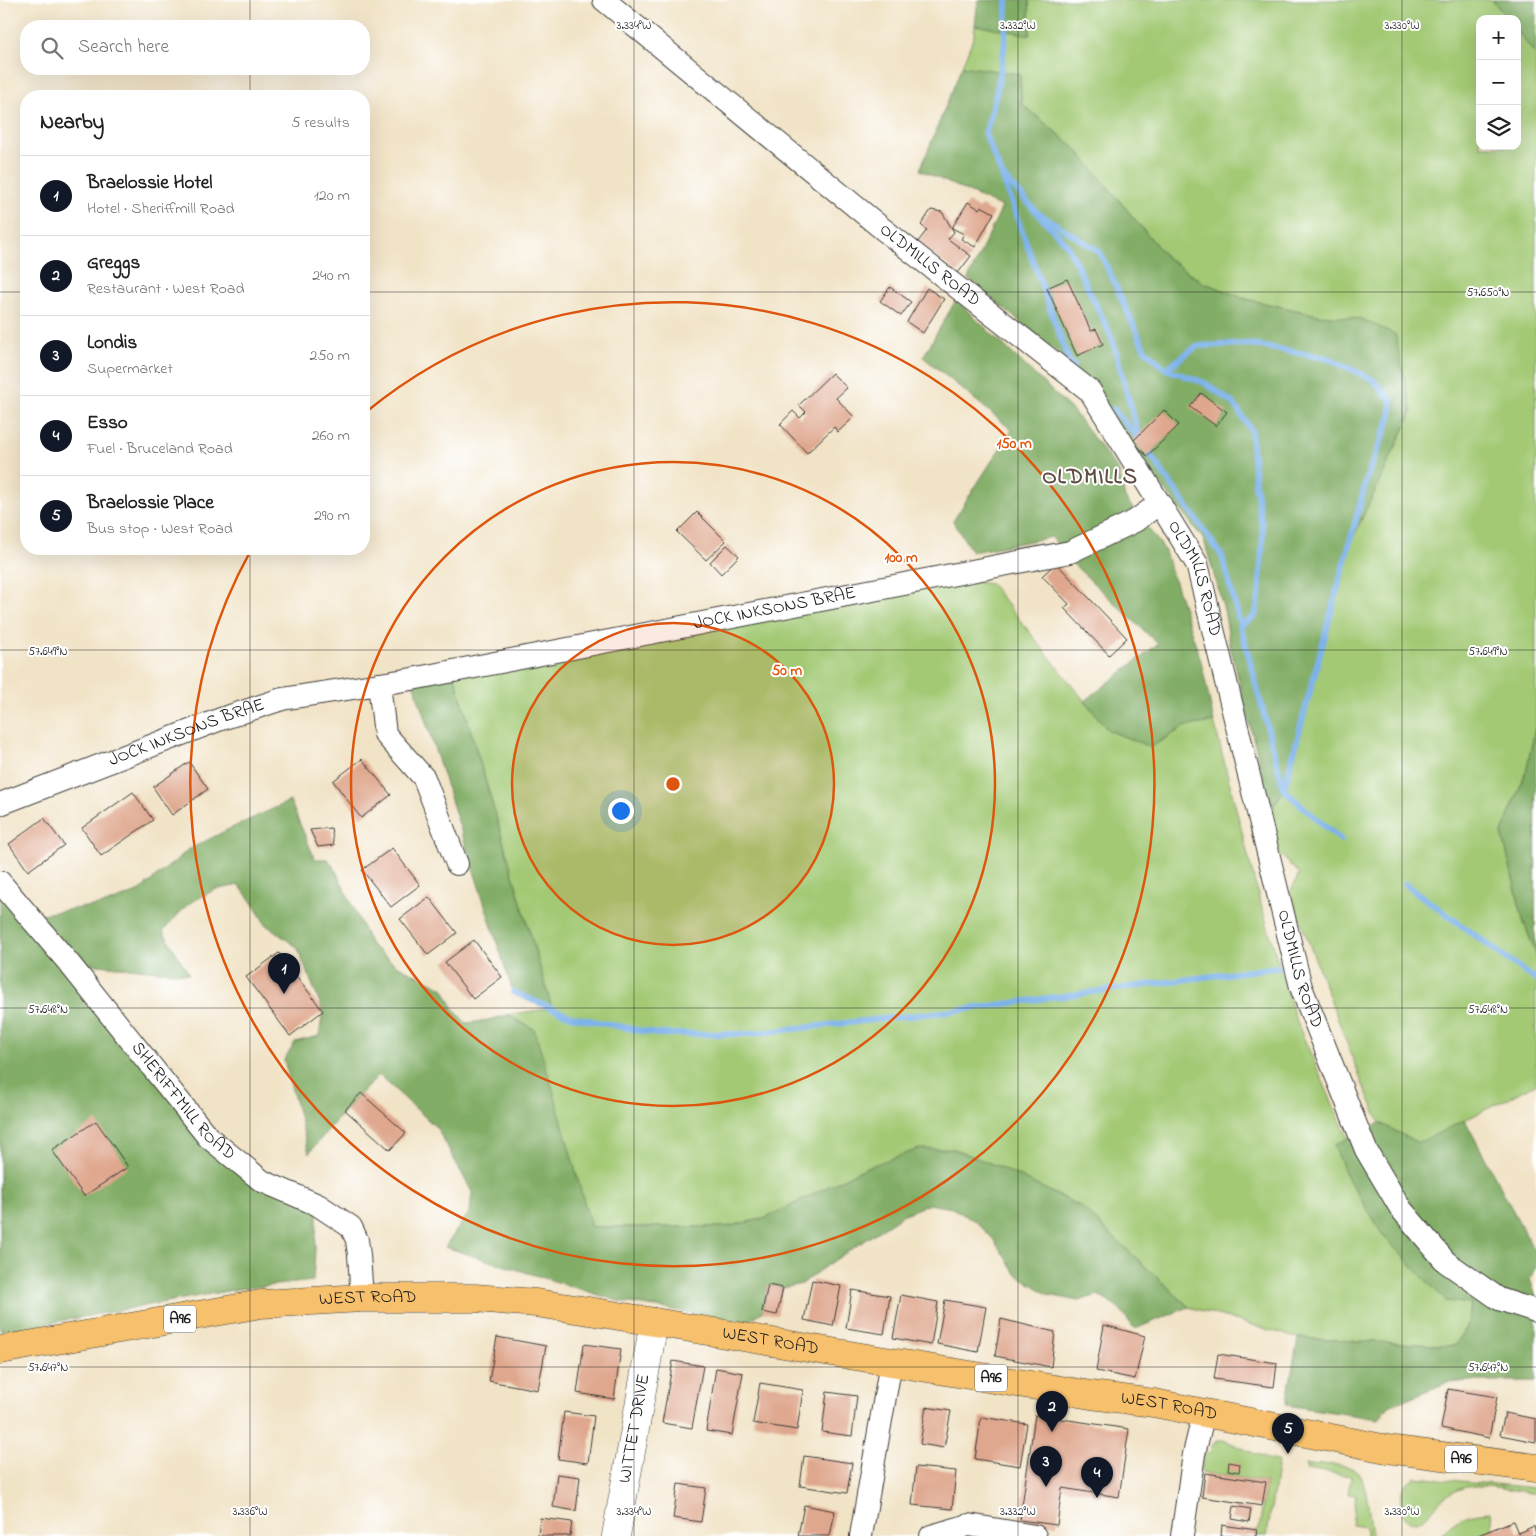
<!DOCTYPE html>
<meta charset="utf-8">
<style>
:root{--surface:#fff;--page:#f6f6f6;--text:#222;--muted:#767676;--line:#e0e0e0;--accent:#111827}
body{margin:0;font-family:"Indie Flower",sans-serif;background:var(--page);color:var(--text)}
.controls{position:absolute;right:15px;top:15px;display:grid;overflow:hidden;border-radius:10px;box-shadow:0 5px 20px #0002}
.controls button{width:45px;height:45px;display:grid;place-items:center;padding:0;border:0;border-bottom:1px solid var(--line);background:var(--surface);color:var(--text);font:25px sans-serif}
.you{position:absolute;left:620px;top:810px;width:18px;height:18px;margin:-12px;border:4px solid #fff;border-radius:50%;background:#1a73e8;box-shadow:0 0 0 8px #1a73e833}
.badge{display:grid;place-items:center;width:32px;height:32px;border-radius:50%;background:var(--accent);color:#fff;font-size:16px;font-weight:700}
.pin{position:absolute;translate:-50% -41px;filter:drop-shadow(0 1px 2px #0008)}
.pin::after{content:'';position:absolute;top:26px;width:18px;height:15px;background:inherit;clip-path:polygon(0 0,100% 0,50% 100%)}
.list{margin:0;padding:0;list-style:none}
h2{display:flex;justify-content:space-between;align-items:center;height:65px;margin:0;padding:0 20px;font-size:21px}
h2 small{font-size:16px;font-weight:400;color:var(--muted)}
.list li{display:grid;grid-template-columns:32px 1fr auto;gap:15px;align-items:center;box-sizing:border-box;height:80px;padding:0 20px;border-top:1px solid var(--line)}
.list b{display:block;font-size:19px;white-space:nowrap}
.list p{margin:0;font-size:16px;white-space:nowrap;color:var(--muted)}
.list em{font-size:16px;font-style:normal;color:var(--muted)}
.icon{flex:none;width:28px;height:28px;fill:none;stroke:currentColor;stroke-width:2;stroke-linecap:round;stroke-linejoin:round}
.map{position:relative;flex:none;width:1536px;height:1536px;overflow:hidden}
.search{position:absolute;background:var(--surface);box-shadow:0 5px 20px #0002;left:20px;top:20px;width:350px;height:55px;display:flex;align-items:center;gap:12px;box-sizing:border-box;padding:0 18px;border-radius:20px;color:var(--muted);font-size:19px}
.panel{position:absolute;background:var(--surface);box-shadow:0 5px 20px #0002;left:20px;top:90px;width:350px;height:465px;border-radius:20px}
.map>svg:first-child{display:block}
.green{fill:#a3c974;stroke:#607248}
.forest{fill:#82ad66;stroke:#4f6441}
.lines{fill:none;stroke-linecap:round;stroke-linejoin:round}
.stream{stroke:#7db2eb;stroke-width:6}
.building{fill:#dfa78e}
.minor-casing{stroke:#3c3a36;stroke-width:24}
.tertiary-casing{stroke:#3c3a36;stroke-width:29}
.trunk-casing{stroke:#3c3a36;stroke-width:29}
.minor{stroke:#fff;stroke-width:22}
.tertiary{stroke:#fff;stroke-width:28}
.trunk{stroke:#f7c06c;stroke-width:28}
.ticks{fill:none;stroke:#1c1c1c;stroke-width:1;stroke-opacity:0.45}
.ring{fill:none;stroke:#de560d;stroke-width:2.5}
.labels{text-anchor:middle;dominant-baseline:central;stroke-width:4;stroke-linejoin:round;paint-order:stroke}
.shield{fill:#fff;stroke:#606060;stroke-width:1}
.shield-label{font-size:16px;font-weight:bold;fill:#1c1c1c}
.street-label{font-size:18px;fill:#1c1c1c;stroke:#fff}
.district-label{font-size:22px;font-weight:bold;letter-spacing:1px;fill:#604d44;stroke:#fff}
.ticks-label{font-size:12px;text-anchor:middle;fill:#1c1c1c;stroke:#fff;stroke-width:4;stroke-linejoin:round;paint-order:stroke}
.centre{fill:#de560d;stroke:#fff;stroke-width:2.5}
.ring-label{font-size:15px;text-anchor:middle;font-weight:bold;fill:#de560d;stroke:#fff;stroke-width:4;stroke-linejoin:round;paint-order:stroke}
</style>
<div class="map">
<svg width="1536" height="1536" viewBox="0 0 1536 1536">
<rect width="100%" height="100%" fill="#fff"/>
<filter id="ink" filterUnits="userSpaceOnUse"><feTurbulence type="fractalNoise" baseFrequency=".02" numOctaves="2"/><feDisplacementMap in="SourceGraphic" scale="10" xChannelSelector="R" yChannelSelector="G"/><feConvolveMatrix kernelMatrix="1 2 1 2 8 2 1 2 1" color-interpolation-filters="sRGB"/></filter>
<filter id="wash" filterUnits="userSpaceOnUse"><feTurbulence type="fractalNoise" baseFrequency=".0096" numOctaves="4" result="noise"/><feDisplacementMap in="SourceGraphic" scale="20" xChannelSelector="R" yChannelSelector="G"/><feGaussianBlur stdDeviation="1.12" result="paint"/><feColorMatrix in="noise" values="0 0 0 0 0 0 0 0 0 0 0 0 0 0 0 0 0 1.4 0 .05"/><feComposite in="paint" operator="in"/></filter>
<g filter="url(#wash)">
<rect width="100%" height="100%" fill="#f1e3c6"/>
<!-- green -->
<g class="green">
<path d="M1029 0H1492L1508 19H1480V146H1517V30L1536 56V723L1527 769 1502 833 1523 920 1536 954V1084L1418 1144 1380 1123 1362 1083 1290 893 1299 874 1273 847 1271 809 1284 790 1348 548 1412 412 1361 319 1318 315 1246 299 1202 282 1167 258 1077 150 1022 104 962 66 974 36 975 25 1030 34Z"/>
<path d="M943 577 991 584 1108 730 1151 747 1186 726 1214 722 1257 891 1295 1018 1346 1134 1407 1233 1471 1304 1468 1325 1455 1346 1298 1338 1189 1307 1080 1206 999 1167 954 1149 867 1167 766 1218 725 1227H591L534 1029 507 1015 552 1008 453 670Z"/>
<path d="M1220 1440H1224L1267 1459 1278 1461 1267 1536H1256L1257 1530H1259L1266 1482 1201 1472 1204 1453H1210L1213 1444Z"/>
<path d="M1306 1465C1320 1465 1335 1463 1349 1467 1369 1472 1368 1516 1372 1533L1371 1536H1366V1527L1352 1525 1356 1495 1348 1494 1351 1476 1306 1469Z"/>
<path d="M1415 1477 1536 1488V1494C1517 1491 1485 1483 1467 1487 1461 1488 1452 1492 1446 1496 1436 1502 1427 1522 1414 1522 1400 1521 1397 1497 1404 1487 1406 1483 1411 1480 1415 1477Z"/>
<path d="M1491 1512 1493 1529 1475 1536H1439C1460 1517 1463 1514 1491 1512Z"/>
</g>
<!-- forest -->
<g class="forest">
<path d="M978 0H1029L1030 35 975 25Z"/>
<path d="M1492 0H1536V56L1517 30V19H1508Z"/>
<path d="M962 66 1020 74 1022 104 1077 150 1167 258 1202 282 1246 299 1318 315 1361 319 1395 334 1412 412 1348 548 1284 790 1271 809 1231 650 1224 610 1204 540 1058 353 968 279 1002 207 920 170Z"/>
<path d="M956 300 1073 411 1119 471 1125 498 1164 549 1201 661 1214 722 1186 726 1150 747 1108 730 1085 701 1158 644 1069 560 1052 537 972 552 953 521 1012 430 923 357Z"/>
<path d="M453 670 552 1008 513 992 412 679Z"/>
<path d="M1536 723 1535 936 1536 954 1523 920 1502 833 1527 769Z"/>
<path d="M290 801 315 859H328L336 871 371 945 396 965 443 988 455 1011 466 1023 484 1021 507 1015 534 1029 554 1093 591 1227H725L766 1218 867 1167 919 1149H954L999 1167 1080 1206 1189 1307 1135 1329 1119 1309 1098 1295 1078 1301 1049 1295 1016 1274 993 1239 975 1221 952 1208 929 1204 904 1214 820 1270 802 1284 783 1288 768 1285 762 1312 747 1322 618 1301 445 1247 470 1211 472 1192 437 1128 379 1075 345 1110 309 1153 284 1060 295 1042 319 1036 323 1011 297 947 266 925 253 904 239 885 214 890 188 904 163 931 189 974 68 962 208 1137 318 1205 313 1281 238 1289 16 1329 0 1330V882L29 916 105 904 138 892 188 850 227 830Z"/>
<path d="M1465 1120 1536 1254V1269L1530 1279 1536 1297V1381H1469L1446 1383 1389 1406 1379 1419 1286 1405 1298 1338 1455 1346 1468 1326 1471 1304 1446 1301 1387 1240 1348 1179 1334 1145 1380 1123 1418 1143Z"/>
</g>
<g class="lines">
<!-- stream -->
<g class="stream">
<path d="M1007 0C1007 47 999 90 985 134L1001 173 1069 361 1074 366"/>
<path d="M1003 176 1067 245 1112 338 1139 437"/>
<path d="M1038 213 1100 252 1145 350 1166 369 1205 383 1234 404 1251 430 1255 484 1263 533 1259 597 1255 616 1240 626"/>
<path d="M1166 369 1197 346 1248 344 1327 358 1372 379 1391 400V416L1368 474 1284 789"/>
<path d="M1113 409 1139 439 1222 556 1284 790 1341 840"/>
<path d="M1405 884 1536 980"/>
<path d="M513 992 573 1017 657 1034H748L952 1011 1279 967"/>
</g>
</g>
<g id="blocks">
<!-- building -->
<g class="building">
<path d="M968 202 979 209 981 206 994 213 975 247 961 239 964 234 952 228Z"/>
<path d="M931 210 942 212 954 232 948 239 971 256 958 273 917 243 927 230 921 225Z"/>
<path d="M1067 279 1091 331 1096 329 1103 344 1077 356 1047 288Z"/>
<path d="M890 287 911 302 901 316 880 301Z"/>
<path d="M927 288 944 299 923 333 907 322Z"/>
<path d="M832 373 847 388 836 398 854 417 838 432 834 427 807 453 780 424 793 411 800 418 806 412 799 405Z"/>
<path d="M1201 393 1227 412 1216 426 1190 407Z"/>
<path d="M1164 410 1179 425 1147 456 1133 441Z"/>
<path d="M697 512 726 541 706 560 677 532Z"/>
<path d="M727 545 739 556 721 574 710 562Z"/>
<path d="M1056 563 1127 638 1109 655 1064 608 1069 604 1042 576Z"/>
<path d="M362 759 391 795 361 818 333 781Z"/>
<path d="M189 762 208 789 172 815 153 787Z"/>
<path d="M133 792 153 820 101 856 82 828Z"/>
<path d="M44 818 64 845 28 871 9 844Z"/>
<path d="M331 828 334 845 318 847 310 830Z"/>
<path d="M392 848 420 885 391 907 362 870Z"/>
<path d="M429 897 457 933 428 955 400 919Z"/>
<path d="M474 940 502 977 473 999 445 962Z"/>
<path d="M279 953 323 1011 290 1036 246 977Z"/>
<path d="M361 1093 406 1133 390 1150 345 1110Z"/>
<path d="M96 1121 128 1167 84 1196 52 1150Z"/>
<path d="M812 1280 841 1286 833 1326 804 1320Z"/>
<path d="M768 1285 783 1288 777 1315 762 1312Z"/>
<path d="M852 1290 890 1296 884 1334 846 1328Z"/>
<path d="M901 1295 938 1302 931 1345 893 1338Z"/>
<path d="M945 1300 986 1307 978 1352 937 1344Z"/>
<path d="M1001 1319 1055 1332 1051 1367 995 1356Z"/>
<path d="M1104 1325 1145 1336 1135 1379 1096 1371Z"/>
<path d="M497 1337 546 1346 538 1390 489 1381Z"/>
<path d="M584 1344 621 1349 614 1399 577 1393Z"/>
<path d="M1218 1354 1277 1363 1274 1387 1214 1379Z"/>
<path d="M673 1361 703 1366 692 1428 662 1423Z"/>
<path d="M716 1368 743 1373 732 1435 706 1431Z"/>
<path d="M760 1383 803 1390 797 1430 753 1423Z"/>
<path d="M1448 1389 1497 1397 1489 1438 1441 1428Z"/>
<path d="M827 1392 857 1396 852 1436 822 1432Z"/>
<path d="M926 1407 951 1411 944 1448 920 1444Z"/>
<path d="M564 1412 594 1416 588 1463 558 1459Z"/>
<path d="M1505 1413 1536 1419V1442L1500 1435Z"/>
<path d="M1035 1415 1129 1429 1119 1497 1062 1488 1057 1525 1020 1520Z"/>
<path d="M981 1417 1027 1424 1020 1466 975 1459Z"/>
<path d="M804 1456 852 1463 847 1493 800 1486Z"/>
<path d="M1229 1462 1240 1464 1239 1472 1228 1470Z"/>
<path d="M916 1467 956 1471 952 1509 912 1505Z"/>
<path d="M1205 1473 1266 1482 1262 1506 1202 1497Z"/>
<path d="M557 1474 580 1477 576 1511 553 1507Z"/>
<path d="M678 1484 706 1488 701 1522 673 1518Z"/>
<path d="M804 1505 835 1511 830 1536H798Z"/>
<path d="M1234 1506 1251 1509 1249 1522 1232 1519Z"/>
<path d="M540 1518 572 1522 570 1536H538Z"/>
<path d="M1513 1521 1518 1533 1534 1526 1536 1536H1476Z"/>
<path d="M1222 1525 1257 1530 1256 1536H1221Z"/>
</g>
</g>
</g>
<g filter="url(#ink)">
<use href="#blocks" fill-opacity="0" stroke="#3c3a36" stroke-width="1"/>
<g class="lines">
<!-- minor casing -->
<g class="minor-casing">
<g id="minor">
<path id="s1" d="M604 0 884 230 1090 391 1197 564 1301 987 1366 1150 1401 1209 1446 1262 1499 1299 1536 1311"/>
<path d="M379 684 385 734 424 778 457 864"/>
<path id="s2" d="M0 804 221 719 282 699 412 679 1070 552 1135 521 1160 503"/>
<path id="s3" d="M0 882 68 962 208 1137 262 1181 318 1205 351 1227 357 1240 359 1255 362 1298"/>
<path d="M861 1536 891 1362"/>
<path d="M931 1536 969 1525 1035 1536"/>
<path d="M1182 1536 1194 1454 1204 1413"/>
</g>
</g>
<!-- tertiary casing -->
<g class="tertiary-casing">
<g id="tertiary">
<path id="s4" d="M616 1536 654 1322"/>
</g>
</g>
<!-- trunk casing -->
<g class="trunk-casing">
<g id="trunk">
<path id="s5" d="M0 1350 261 1304 362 1298H475L536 1303 595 1312 891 1362 1091 1395 1154 1403 1387 1449 1536 1468"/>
</g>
</g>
<!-- minor -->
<use href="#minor" class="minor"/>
<!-- tertiary -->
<use href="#tertiary" class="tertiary"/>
<!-- trunk -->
<use href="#trunk" class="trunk"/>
</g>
</g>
<!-- ticks -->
<path class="ticks" d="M250 0V26M634 0V1536M1018 0V1536M1402 0V1536M250 69V96M0 292H26M364 292H1536M250 549V1536M0 650H1536M0 1008H1536M0 1367H1536"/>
<!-- distance rings -->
<circle cx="673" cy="784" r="161" fill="#de560d" fill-opacity=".12"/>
<g class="ring">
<circle cx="673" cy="784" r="161"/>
<circle cx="673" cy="784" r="322"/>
<path d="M366 412A482 482 0 1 1 251 550"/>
</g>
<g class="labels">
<!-- shield labels -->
<g class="shield">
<rect x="164" y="1305.5" width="32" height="27" rx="4"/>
<rect x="975" y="1364.5" width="32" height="27" rx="4"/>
<rect x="1445" y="1445.5" width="32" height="27" rx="4"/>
</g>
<g class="shield-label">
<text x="180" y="1319">A96</text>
<text x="991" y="1378">A96</text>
<text x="1461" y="1459">A96</text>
</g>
<!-- street labels -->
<g class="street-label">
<text stroke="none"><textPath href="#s1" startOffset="420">OLDMILLS ROAD</textPath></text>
<text stroke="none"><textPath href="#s1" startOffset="840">OLDMILLS ROAD</textPath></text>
<text stroke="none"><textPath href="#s2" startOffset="802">JOCK INKSONS BRAE</textPath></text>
<text stroke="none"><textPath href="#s2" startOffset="200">JOCK INKSONS BRAE</textPath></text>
<text stroke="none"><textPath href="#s1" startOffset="1245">OLDMILLS ROAD</textPath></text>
<text stroke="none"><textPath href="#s3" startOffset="286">SHERIFFMILL ROAD</textPath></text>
<text stroke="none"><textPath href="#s5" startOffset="372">WEST ROAD</textPath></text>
<text stroke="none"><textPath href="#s5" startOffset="778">WEST ROAD</textPath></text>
<text stroke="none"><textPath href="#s5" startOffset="1182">WEST ROAD</textPath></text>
<text stroke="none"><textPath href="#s4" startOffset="109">WITTET DRIVE</textPath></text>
</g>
<!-- district labels -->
<g class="district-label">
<text x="1090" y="478">OLDMILLS</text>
</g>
</g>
<g class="ticks-label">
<text x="634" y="29">3.334°W</text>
<text x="1018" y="29">3.332°W</text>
<text x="1402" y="29">3.330°W</text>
<text x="1488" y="296">57.650°N</text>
<text x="48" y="655">57.649°N</text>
<text x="1488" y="655">57.649°N</text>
<text x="48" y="1013">57.648°N</text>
<text x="1488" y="1013">57.648°N</text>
<text x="48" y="1371">57.647°N</text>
<text x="1488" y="1371">57.647°N</text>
<text x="250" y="1515">3.336°W</text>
<text x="634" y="1515">3.334°W</text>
<text x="1018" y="1515">3.332°W</text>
<text x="1402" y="1515">3.330°W</text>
</g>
<circle cx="673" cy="784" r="8" class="centre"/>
<g class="ring-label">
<text x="1014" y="448">150 m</text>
<text x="901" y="562">100 m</text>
<text x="787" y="675">50 m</text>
</g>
</svg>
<div class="controls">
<button>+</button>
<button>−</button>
<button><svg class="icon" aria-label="layers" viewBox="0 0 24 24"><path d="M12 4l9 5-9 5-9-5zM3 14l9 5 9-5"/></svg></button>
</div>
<div class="you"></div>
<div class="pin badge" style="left:284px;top:994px">1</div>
<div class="pin badge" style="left:1052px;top:1432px">2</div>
<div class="pin badge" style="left:1046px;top:1487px">3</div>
<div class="pin badge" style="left:1097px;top:1498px">4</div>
<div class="pin badge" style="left:1288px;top:1454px">5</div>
<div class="search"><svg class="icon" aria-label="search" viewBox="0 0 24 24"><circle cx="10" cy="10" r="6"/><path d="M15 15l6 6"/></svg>Search here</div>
<section class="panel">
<h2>Nearby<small>5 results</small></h2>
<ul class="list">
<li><span class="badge">1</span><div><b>Braelossie Hotel</b><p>Hotel · Sheriffmill Road</p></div><em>120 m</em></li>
<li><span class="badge">2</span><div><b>Greggs</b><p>Restaurant · West Road</p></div><em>240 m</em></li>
<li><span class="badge">3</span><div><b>Londis</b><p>Supermarket</p></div><em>250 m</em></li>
<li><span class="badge">4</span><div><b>Esso</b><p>Fuel · Bruceland Road</p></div><em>260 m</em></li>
<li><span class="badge">5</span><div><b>Braelossie Place</b><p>Bus stop · West Road</p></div><em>290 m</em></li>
</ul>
</section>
</div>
